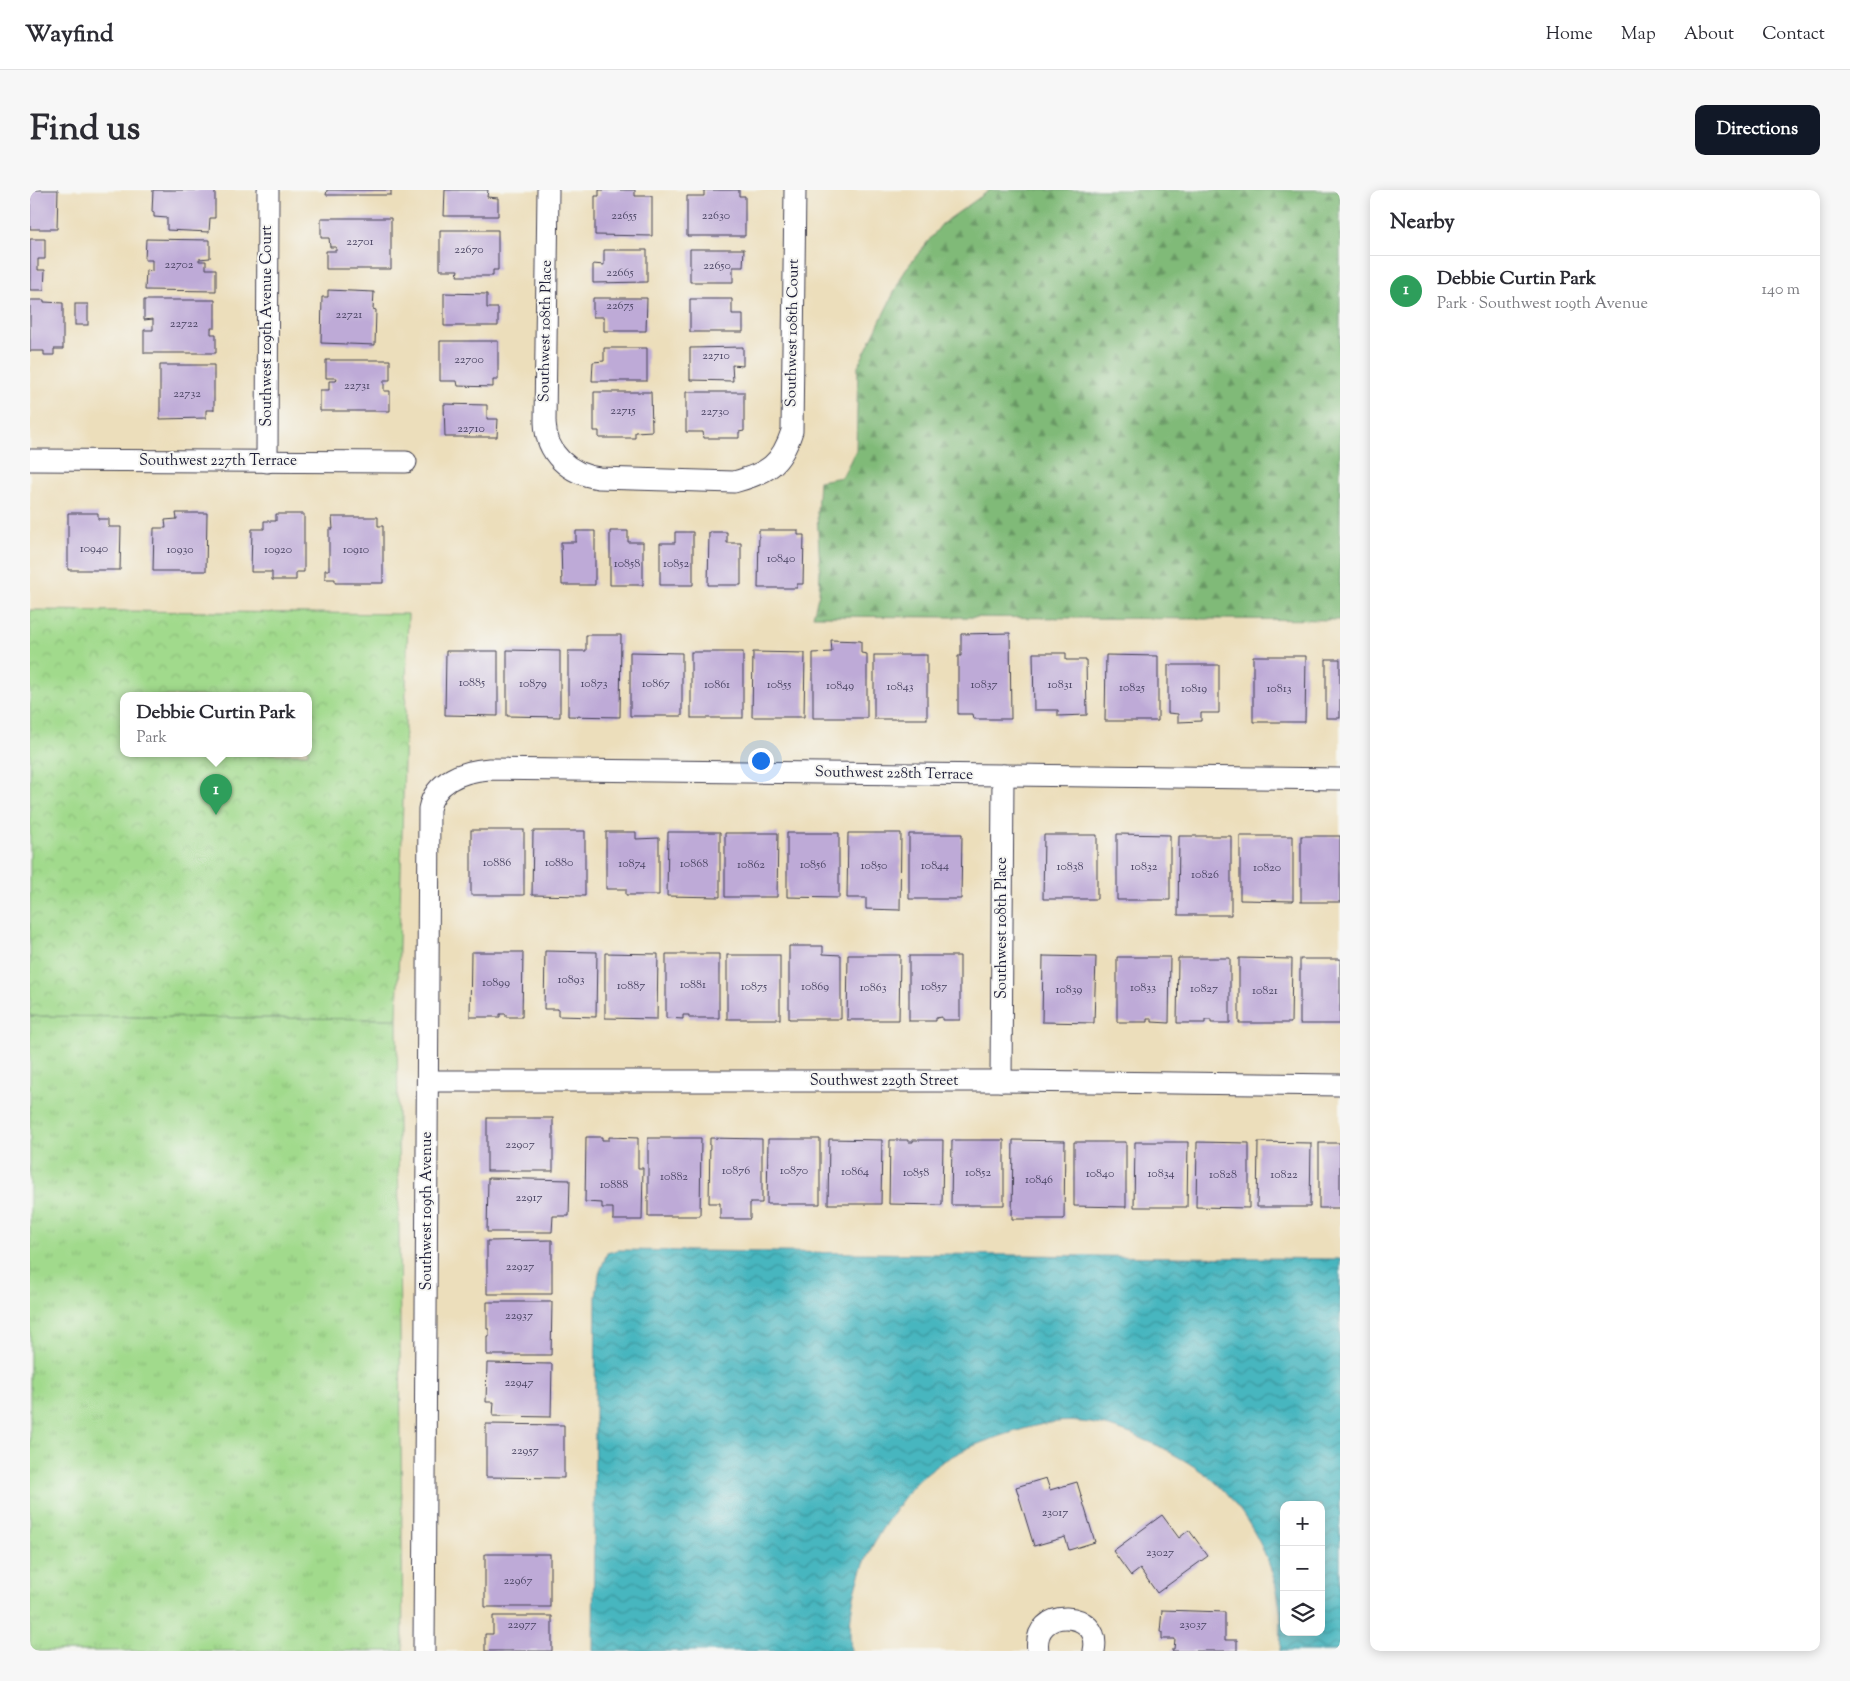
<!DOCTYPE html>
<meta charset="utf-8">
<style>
:root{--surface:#fff;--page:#f7f7f7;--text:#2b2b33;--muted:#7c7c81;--line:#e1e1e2;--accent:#111827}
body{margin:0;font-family:"Sorts Mill Goudy",serif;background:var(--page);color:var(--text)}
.controls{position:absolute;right:15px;bottom:15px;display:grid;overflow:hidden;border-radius:10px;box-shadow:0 2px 12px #0003}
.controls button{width:45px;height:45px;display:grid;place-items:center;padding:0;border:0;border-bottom:1px solid var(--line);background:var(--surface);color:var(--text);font:25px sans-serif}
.you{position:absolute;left:730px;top:570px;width:18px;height:18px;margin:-12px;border:4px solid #fff;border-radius:50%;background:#1a73e8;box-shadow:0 0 0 8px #1a73e833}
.badge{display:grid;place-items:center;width:32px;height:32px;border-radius:50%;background:var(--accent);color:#fff;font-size:16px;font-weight:700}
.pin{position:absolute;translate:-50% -41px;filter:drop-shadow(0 1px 2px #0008)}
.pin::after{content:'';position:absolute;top:26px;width:18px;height:15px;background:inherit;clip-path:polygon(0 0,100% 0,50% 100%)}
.popup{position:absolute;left:90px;top:502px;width:192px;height:65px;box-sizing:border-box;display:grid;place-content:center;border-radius:10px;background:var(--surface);filter:drop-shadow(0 1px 4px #0005);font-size:16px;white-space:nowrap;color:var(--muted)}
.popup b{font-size:19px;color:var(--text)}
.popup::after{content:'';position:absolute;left:50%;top:100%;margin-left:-10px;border:10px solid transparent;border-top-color:var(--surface)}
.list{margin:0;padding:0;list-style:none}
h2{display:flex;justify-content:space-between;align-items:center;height:65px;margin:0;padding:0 20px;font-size:21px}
h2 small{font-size:16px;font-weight:400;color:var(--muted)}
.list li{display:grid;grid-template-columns:32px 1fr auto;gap:15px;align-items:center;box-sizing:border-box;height:70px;padding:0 20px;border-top:1px solid var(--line)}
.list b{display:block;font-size:19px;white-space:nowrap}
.list p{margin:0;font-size:16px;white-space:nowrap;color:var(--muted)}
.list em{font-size:16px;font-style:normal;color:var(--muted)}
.icon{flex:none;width:28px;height:28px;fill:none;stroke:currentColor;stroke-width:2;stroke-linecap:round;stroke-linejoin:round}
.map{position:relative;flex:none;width:1310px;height:1461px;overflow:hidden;border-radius:10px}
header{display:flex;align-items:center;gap:30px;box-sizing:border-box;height:70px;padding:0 25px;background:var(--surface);border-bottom:1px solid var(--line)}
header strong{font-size:24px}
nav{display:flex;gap:28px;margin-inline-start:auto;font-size:18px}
.intro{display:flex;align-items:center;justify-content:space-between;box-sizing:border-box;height:120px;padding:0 30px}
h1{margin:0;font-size:35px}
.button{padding:12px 22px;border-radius:10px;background:var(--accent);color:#fff;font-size:18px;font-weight:700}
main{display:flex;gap:30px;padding:0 30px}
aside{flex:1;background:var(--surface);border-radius:10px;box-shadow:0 2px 12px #0003}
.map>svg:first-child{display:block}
.grass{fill:url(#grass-tufts);stroke:#627e64}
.forest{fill:url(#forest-firs);stroke:#516e5a}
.park{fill:url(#park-crowns);stroke:#627e64;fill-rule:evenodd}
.water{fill:url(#water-waves);stroke:#346c7d;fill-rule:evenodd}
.building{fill:#beaad7}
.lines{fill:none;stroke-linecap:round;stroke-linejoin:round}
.minor-casing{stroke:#403e4e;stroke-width:23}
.minor{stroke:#fff;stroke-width:21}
.labels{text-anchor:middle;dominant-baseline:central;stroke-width:4;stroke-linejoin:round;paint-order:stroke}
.number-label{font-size:12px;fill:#494462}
.street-label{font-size:15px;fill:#22223b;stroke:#f6f6f2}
</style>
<header>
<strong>Wayfind</strong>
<nav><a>Home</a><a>Map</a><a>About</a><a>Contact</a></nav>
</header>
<div class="intro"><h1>Find us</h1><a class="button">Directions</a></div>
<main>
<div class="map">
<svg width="1310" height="1461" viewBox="0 0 1310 1461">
<defs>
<pattern id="grass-tufts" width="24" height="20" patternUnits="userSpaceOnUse" patternTransform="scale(1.25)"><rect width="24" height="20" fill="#a1da8c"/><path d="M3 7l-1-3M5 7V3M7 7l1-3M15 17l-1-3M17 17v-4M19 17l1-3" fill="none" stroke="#8abb7a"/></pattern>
<pattern id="forest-firs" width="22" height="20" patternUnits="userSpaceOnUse" patternTransform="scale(1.25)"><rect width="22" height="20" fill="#80ba78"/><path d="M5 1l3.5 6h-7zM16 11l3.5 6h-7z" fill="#689764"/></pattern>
<pattern id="park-crowns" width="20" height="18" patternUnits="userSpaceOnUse" patternTransform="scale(1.25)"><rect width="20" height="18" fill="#a1da8c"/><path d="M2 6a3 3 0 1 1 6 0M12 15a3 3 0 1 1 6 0" fill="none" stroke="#8abb7a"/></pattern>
<pattern id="water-waves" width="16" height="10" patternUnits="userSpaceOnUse" patternTransform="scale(1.25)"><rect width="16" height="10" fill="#47b6bf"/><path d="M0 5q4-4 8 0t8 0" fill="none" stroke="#3b949c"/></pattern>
</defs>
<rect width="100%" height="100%" fill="#f6f6f2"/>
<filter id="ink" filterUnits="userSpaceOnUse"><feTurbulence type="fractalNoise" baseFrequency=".02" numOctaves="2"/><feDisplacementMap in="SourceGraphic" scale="10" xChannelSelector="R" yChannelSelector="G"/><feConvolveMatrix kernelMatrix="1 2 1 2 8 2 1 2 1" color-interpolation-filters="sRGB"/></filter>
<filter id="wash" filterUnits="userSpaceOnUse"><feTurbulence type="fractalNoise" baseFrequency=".0096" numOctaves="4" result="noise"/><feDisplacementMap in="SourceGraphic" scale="20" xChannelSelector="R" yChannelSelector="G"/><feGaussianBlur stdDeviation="1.12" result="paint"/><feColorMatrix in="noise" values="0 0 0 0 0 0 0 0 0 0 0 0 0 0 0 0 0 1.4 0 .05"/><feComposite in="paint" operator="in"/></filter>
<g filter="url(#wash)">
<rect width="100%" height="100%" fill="#ecdebb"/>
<!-- grass -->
<path class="grass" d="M0 826 367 829 373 1461H0Z"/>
<!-- forest -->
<path class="forest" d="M960 0H1310V430L783 426 789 403 790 380 787 322 789 291 812 287 826 260 828 176 875 80 912 34Z"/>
<!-- park -->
<path class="park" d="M0 420 378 424 367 829 0 826ZM94 506H278V564H94Z"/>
<!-- water -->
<path class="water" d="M588 1060 1310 1069V1461H1250C1251 1445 1252 1428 1249 1412 1243 1369 1216 1320 1184 1291 1167 1277 1149 1267 1130 1257 1106 1245 1078 1234 1051 1232 1024 1229 999 1237 974 1245 944 1254 914 1267 891 1288 877 1301 867 1318 856 1333 831 1370 816 1416 821 1461H563L566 1107 569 1084 577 1063ZM1254 1315H1291V1442H1254Z"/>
<g id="blocks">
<!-- building -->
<g class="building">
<path d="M0 0H28L27 39H0Z"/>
<path d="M123 0H185V28H180L179 42 137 40V28L124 27V22H122Z"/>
<path d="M297 0H361V5H296Z"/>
<path d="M415 0H458L457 7 468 8V26H414Z"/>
<path d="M569 0H605V6H622V46L565 45V6H569Z"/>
<path d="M674 0H709V6H715V46H657V6H674Z"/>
<path d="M291 28H361V79H296V61H306V57H300L299 48H291Z"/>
<path d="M410 40H468V80H463V86H427L428 80H410Z"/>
<path d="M0 49H15V69H8V80H15L14 100H0Z"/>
<path d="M116 49 180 50V68L169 69V71H176V79H186V101L115 100 116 80 122 81V70H115Z"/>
<path d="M660 59H714L713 77H703V92H660Z"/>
<path d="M574 60H617V92L563 93V74L574 75Z"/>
<path d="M298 100 344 102 343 119 346 120 345 155 291 153 292 107H298Z"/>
<path d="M414 103 457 104V118H468V136H414Z"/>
<path d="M563 108H617L616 141H574V127H563Z"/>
<path d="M660 109H702V124H713V142H660Z"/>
<path d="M0 110H14V112L33 113V159H24V165H14V161H0Z"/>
<path d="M114 110H185V138H181V144H186V163H114V140H123V129L114 130Z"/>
<rect x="45" y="114" width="13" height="21"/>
<path d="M410 151H468V190H463V197L428 196 427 191H410Z"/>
<path d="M713 157V176L702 175 703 191 660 190V158Z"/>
<path d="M574 158H617V191H562L563 172 574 171Z"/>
<path d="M296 170H360V190H354V201H360V221H290V200H299V191H306L307 188H296Z"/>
<path d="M130 175H184V220H176V228L130 229Z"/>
<path d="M564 202H621L622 241 605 242V248H569V241H564Z"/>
<path d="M656 202H714V241L709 242V248H674L673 242H656Z"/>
<path d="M414 214 457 215V229H468L467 247H415Z"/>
<path d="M38 323H68V329H79V337H91L90 380H38Z"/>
<path d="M146 323H177L176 381H123L124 338H136L135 330 147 329Z"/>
<path d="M246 324H274V382H266V390H242V382H221L222 339H234V331H246Z"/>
<path d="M302 327H348V336H353V393H305V389H295V380H299V339H303Z"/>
<path d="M729 340H768V345H774L773 394H767V398H728Z"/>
<path d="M546 341H565V395H532L531 352H546Z"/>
<path d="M580 341H598V352H613V395H580Z"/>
<path d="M645 342H663V395H630V353H645Z"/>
<path d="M679 342H697V353H711V395H678Z"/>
<path d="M980 443 981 529H943L942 524H928V466H931V444Z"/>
<path d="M556 445H591L590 527 538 526V461H556Z"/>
<path d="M801 450 831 451V463L837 464V528H783V463L802 462Z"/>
<path d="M477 460 530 461V527L477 526Z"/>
<path d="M416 461H468V526L415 525Z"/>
<path d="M600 462 652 463V526H600Z"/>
<rect x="661" y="462" width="52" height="66"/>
<path d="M723 462 775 463 774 527H722Z"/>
<path d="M1003 463H1036V470H1056L1057 525 1028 526V520H1004Z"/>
<rect x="844" y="465" width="53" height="64"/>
<path d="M1076 465 1128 466V531H1075Z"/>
<path d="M1223 466H1276L1275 532H1223Z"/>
<rect x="1296" y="469" width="14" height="59"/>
<path d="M1138 475H1189V523H1171V531L1148 532V524L1138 523Z"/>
<rect x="441" y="640" width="53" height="65"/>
<path d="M503 641H555V706L502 705Z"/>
<path d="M576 642H606V649L629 648V705H596V699H576Z"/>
<path d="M638 642H690V707L637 706Z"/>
<path d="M695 643H748L747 707H695Z"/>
<path d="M757 643H809V708L757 707Z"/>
<path d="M818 643H871L870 720 836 719V708H817Z"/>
<path d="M879 644H932L931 709H879Z"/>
<path d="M1087 644 1140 645V710H1087Z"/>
<path d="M1014 645H1067V709H1013Z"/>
<path d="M1149 646H1201V725H1148Z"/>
<path d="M1210 646H1263V711L1210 710Z"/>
<rect x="1271" y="646" width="39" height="66"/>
<path d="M759 756H793V764L811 765V829H759Z"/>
<path d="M515 761 567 762 566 827 528 826V819H514Z"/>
<path d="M441 762H493L492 827H476V824H470V827H440Z"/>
<path d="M575 763 628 764 627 829 575 828Z"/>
<path d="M636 764H689V828H659V825H653V829L636 828Z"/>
<rect x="697" y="765" width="53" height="64"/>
<path d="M818 765H870L869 830H817Z"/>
<path d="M879 766H930V830H912V827L906 828V831H879Z"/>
<path d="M1013 766 1066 767 1064 833 1012 832Z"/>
<path d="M1087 767H1140L1139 833 1122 832V829H1117V832H1087Z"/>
<path d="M1148 768H1200V833H1181V830H1175V833H1147Z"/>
<path d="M1209 768 1262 769 1261 833H1209Z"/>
<rect x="1270" y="769" width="40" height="65"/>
<rect x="457" y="928" width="66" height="53"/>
<path d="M556 947H572V950H579V947L608 948V978H613L612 1030H583V1018H572V1013L555 1012Z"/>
<path d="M618 948H671L670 1026H618Z"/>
<path d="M680 948 732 949V1013H720V1029H690V1013H679Z"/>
<path d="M738 949H790V1014H737Z"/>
<path d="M799 949 852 950 851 1014H798Z"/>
<path d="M860 950H878V952H883V950H913L912 1015 859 1014Z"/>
<path d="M922 950H974V1015H921Z"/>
<path d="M983 950 1035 951 1034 1029H982Z"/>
<path d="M1044 952H1096V1017L1044 1016Z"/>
<path d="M1105 952H1158L1157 1017H1104Z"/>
<path d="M1167 952 1219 953V1018L1166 1017Z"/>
<path d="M1228 952 1281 953 1280 1017H1227Z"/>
<rect x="1289" y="953" width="21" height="65"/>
<path d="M458 988 540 990 539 1026H523L522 1042H457Z"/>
<path d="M522 1050V1104H457V1051Z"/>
<path d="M457 1112H522L521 1165H457V1146H459V1139H457Z"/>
<path d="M457 1173 522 1174 521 1227 463 1226 464 1212H456Z"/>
<path d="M456 1234 534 1235V1288L456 1287Z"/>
<path d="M1016 1288 1020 1300 1047 1292 1065 1352 1039 1360 1035 1347 1004 1356 986 1297Z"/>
<path d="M1132 1325 1149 1348 1159 1340 1178 1366 1127 1403 1110 1379 1101 1386 1083 1361Z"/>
<rect x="455" y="1364" width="65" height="53"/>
<path d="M1132 1420 1195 1422V1450H1207V1461H1142V1459H1144L1145 1449H1132V1442H1130Z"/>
<path d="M463 1426H522V1461H455V1444H463Z"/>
</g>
</g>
</g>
<g filter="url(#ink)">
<use href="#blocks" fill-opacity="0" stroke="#403e4e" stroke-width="1"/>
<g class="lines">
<!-- minor casing -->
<g class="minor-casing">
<g id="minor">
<path d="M518 0 515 232C516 264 539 284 569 288L704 292C738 283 751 275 762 241L765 0"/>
<path d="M0 270 376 272"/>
<path d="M237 272 238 0"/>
<path d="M398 891H971L1310 895"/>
<path d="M971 891 973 585"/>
<path d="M394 1461 399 619C405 590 434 581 459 579L1310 589"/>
<path d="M1008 1461C1001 1415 1073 1419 1064 1461"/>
</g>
</g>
<!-- minor -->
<use href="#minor" class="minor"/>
</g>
</g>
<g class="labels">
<!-- number labels -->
<g class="number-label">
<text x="594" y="26">22655</text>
<text x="686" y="26">22630</text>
<text x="330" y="52">22701</text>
<text x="439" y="60">22670</text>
<text x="149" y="75">22702</text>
<text x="687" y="76">22650</text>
<text x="590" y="83">22665</text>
<text x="590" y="116">22675</text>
<text x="319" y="125">22721</text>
<text x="154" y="134">22722</text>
<text x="686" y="166">22710</text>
<text x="439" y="170">22700</text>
<text x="327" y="196">22731</text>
<text x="157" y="204">22732</text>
<text x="593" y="221">22715</text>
<text x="685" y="222">22730</text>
<text x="441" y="239">22710</text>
<text x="64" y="359">10940</text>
<text x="150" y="360">10930</text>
<text x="248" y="360">10920</text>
<text x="326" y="360">10910</text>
<text x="751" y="369">10840</text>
<text x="597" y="374">10858</text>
<text x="646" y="374">10852</text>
<text x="442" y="493">10885</text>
<text x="503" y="494">10879</text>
<text x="564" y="494">10873</text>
<text x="626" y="494">10867</text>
<text x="687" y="495">10861</text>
<text x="749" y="495">10855</text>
<text x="954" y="495">10837</text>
<text x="1030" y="495">10831</text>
<text x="810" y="496">10849</text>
<text x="870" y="497">10843</text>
<text x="1102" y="498">10825</text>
<text x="1164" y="499">10819</text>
<text x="1249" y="499">10813</text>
<text x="467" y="673">10886</text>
<text x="529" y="673">10880</text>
<text x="602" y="674">10874</text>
<text x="664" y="674">10868</text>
<text x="721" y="675">10862</text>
<text x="783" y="675">10856</text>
<text x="844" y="676">10850</text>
<text x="905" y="676">10844</text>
<text x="1040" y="677">10838</text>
<text x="1114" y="677">10832</text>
<text x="1237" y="678">10820</text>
<text x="1175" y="685">10826</text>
<text x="541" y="790">10893</text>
<text x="466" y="793">10899</text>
<text x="663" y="795">10881</text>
<text x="601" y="796">10887</text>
<text x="724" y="797">10875</text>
<text x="785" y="797">10869</text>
<text x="904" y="797">10857</text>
<text x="843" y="798">10863</text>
<text x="1113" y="798">10833</text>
<text x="1174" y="799">10827</text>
<text x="1039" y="800">10839</text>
<text x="1235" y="801">10821</text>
<text x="490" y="955">22907</text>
<text x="706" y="981">10876</text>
<text x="764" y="981">10870</text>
<text x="825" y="982">10864</text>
<text x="886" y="983">10858</text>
<text x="948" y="983">10852</text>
<text x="1070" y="984">10840</text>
<text x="1131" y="984">10834</text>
<text x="1193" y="985">10828</text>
<text x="1254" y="985">10822</text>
<text x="644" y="987">10882</text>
<text x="1009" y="990">10846</text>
<text x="584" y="995">10888</text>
<text x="499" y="1008">22917</text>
<text x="490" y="1077">22927</text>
<text x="489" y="1126">22937</text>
<text x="489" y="1193">22947</text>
<text x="495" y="1261">22957</text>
<text x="1025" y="1323">23017</text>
<text x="1130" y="1363">23027</text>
<text x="488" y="1391">22967</text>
<text x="492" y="1435">22977</text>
<text x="1163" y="1435">23037</text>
</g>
<!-- street labels -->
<g class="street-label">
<text transform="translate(237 136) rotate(-90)">Southwest 109th Avenue Court</text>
<text transform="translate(516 141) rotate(-89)">Southwest 108th Place</text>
<text transform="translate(763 143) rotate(-89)">Southwest 108th Court</text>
<text x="188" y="271">Southwest 227th Terrace</text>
<text transform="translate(864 584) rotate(1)">Southwest 228th Terrace</text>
<text transform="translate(972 738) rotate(-90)">Southwest 108th Place</text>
<text x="854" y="891">Southwest 229th Street</text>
<text transform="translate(397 1021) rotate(-90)">Southwest 109th Avenue</text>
</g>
</g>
</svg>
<div class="controls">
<button>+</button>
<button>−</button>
<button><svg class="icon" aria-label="layers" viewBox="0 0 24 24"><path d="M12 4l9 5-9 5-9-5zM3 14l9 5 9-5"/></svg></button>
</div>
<div class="you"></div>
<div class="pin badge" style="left:186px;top:625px;background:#2e9e5b">1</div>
<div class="popup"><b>Debbie Curtin Park</b>Park</div>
</div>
<aside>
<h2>Nearby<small></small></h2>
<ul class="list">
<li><span class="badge" style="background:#2e9e5b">1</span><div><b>Debbie Curtin Park</b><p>Park · Southwest 109th Avenue</p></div><em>140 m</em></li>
</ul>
</aside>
</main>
